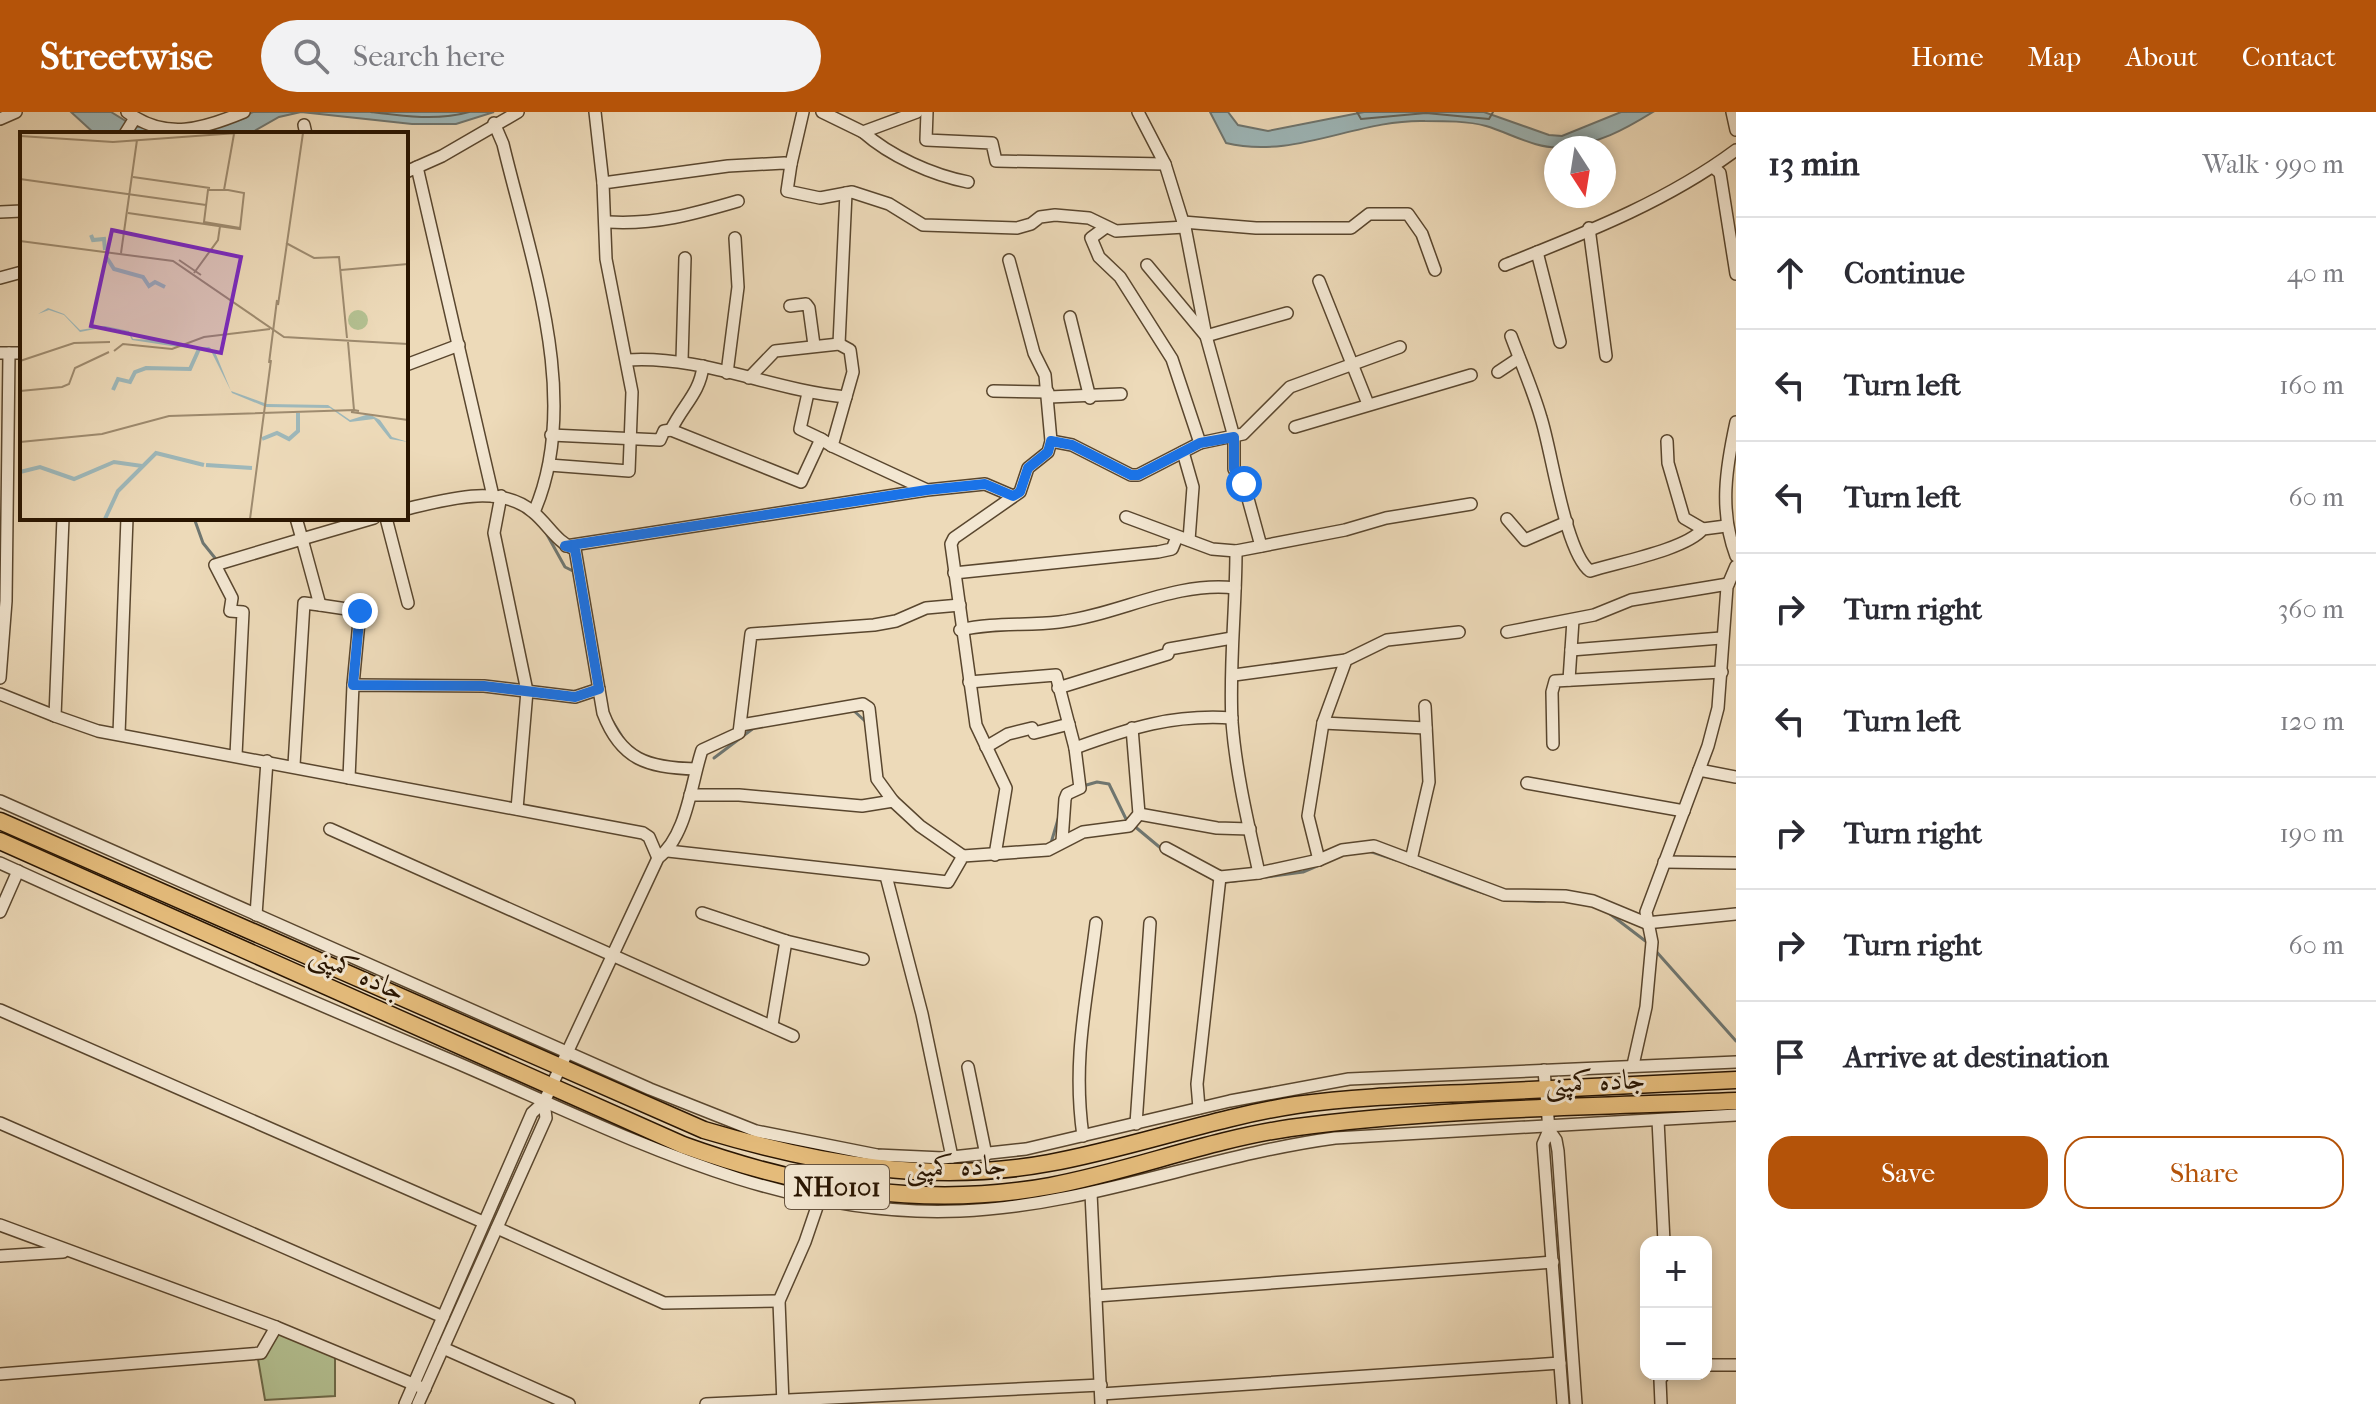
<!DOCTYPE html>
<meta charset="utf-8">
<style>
:root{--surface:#fff;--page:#f2f2f3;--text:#2b2b33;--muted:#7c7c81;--line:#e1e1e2;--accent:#b45309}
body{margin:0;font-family:"IM FELL French Canon",Amiri,serif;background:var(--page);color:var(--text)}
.controls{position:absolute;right:24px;bottom:24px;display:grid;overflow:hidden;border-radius:16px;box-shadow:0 4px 12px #0003}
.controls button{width:72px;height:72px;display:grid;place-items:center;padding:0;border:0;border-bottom:2px solid var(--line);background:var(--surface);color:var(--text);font:40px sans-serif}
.compass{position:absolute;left:1544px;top:24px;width:72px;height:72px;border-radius:50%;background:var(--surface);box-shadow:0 4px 12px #0003;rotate:168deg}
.stop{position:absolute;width:24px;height:24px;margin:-18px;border:6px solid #1a73e8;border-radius:50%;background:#fff}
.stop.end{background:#1a73e8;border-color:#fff;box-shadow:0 2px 8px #0008}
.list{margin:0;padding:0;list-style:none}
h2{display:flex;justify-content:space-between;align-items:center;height:104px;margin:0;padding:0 32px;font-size:34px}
h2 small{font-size:26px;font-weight:400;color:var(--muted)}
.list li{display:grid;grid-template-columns:52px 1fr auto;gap:24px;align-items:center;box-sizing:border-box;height:112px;padding:0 32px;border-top:2px solid var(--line)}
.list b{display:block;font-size:30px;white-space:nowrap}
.list em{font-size:26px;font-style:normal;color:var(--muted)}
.actions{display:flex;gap:16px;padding:24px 32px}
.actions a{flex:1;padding:18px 0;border:2px solid var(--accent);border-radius:24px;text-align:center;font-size:28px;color:var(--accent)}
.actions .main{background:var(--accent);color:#fff}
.icon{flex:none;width:44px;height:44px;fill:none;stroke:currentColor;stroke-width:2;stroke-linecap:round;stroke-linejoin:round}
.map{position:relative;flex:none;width:1736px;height:1292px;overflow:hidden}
header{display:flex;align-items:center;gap:48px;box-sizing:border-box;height:112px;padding:0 40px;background:var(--accent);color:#fff}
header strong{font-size:38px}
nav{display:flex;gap:44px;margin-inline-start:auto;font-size:28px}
.search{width:560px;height:72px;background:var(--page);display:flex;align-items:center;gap:20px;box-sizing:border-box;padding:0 28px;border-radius:44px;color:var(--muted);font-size:30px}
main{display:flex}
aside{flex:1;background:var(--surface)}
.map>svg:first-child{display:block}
.green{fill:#b4c192;stroke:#6e6a49;stroke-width:2}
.water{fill:#9eb8ba;stroke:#6f7670;stroke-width:2}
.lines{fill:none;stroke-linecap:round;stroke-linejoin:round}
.shore{stroke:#63665d;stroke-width:2}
.stream{stroke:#6f7670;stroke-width:3}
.minor-casing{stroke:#59462e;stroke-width:14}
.highway-casing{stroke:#281400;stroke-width:19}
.minor{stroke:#f3e7d2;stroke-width:11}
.highway{stroke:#e6bd7c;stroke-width:16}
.route{stroke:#1a73e8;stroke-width:10}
.labels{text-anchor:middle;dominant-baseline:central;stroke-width:6;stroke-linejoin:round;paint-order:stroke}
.shield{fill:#f3e7d2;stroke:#65533f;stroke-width:2}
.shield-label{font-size:26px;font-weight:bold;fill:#281400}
.street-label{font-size:28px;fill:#281400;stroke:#f3e7d2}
.inset-river{fill:none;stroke:#9eb8ba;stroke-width:4}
.inset-road{fill:none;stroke:#9e8b6f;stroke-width:2}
.view{fill:#7b2cbf;fill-opacity:0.15;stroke:#7b2cbf;stroke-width:4}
.inset-edge{fill:none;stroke:#281400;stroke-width:4}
</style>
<header>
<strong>Streetwise</strong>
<div class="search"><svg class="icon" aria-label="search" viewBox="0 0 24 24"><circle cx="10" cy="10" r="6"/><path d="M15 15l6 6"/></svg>Search here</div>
<nav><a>Home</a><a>Map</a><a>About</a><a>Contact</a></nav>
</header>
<main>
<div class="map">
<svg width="1736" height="1292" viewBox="0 0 1736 1292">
<rect width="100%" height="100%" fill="#eddab9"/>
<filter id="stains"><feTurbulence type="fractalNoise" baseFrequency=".0025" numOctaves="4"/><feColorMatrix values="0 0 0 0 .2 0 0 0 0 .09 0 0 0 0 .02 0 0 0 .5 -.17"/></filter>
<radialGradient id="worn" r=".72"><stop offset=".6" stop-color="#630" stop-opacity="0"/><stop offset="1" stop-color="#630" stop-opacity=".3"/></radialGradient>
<!-- green -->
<path class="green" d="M276 1219 335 1245V1284L265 1288 258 1247Z"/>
<!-- water -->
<g class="water">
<path d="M71 0H111L134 14 179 22H95Z"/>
<path d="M253 0H494L456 12H412L301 0 279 5 249 22H198Z"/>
<path d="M1210 0H1228L1238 13 1268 19 1364 0H1484L1549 23 1562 24 1621 0H1653C1624 18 1598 32 1563 35 1537 38 1510 21 1486 14 1468 9 1445 9 1425 9 1357 7 1294 48 1226 31Z"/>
</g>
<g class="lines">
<!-- shore -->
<g class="shore">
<path d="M371 0C402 4 438 9 469 0"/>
<path d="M1357 0 1361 7 1426 1 1489 7 1493 0"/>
</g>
<!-- stream -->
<g class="stream">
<path d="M194 406 203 431 215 446"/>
<path d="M545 419 565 455 575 460"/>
<path d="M853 598 865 609"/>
<path d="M613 610 626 631"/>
<path d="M714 646 755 615"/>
<path d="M1083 674 1097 670 1109 672 1127 709"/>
<path d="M1133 713 1163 738"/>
<path d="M1051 731 1059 704"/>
<path d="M1369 739 1396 748"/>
<path d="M1190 755 1215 768"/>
<path d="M1422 758C1463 774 1499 791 1545 789"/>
<path d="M1266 765 1303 760 1331 748"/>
<path d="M1226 770 1242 768"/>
<path d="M1610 802 1648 831"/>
<path d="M1654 837 1736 929"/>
</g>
<!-- minor casing -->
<g class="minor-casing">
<g id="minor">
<path d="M127 0C166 29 203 17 244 0"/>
<path d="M595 0 603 71"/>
<path d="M822 0 863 20 917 0"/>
<path d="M927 0 926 28 992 31 996 49 1165 52"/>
<path d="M1138 0 1165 52 1183 110"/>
<path d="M1732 0 1736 18"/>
<path d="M0 7 16 0"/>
<path d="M494 11 503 32C530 145 583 288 534 400"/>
<path d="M304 13 306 22"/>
<path d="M863 20C890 44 932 63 968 70"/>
<path d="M125 22 135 6"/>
<path d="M791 52 803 0"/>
<path d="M417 55 493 384"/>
<path d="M1713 55 1720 61 1736 162"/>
<path d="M406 60 442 44 518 0"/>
<path d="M0 100 22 99"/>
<path d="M608 110C654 113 694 102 738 89"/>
<path d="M1106 115 1091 126 1099 145 1120 165 1172 247 1200 331"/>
<path d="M1185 115 1206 224 1234 325V357L1244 372 1261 434"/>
<path d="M1589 116 1606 244"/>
<path d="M1537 140 1560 230"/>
<path d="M1147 153 1206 224 1287 201"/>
<path d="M1505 153C1585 121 1666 90 1736 38"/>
<path d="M0 166 22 160"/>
<path d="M1319 169 1368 292"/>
<path d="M790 194 806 192 809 196 814 233"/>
<path d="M1070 205 1090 286"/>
<path d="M1511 224C1521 251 1533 278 1541 306 1552 340 1565 440 1590 459 1618 450 1685 438 1703 417L1726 414"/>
<path d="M839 232 846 81"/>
<path d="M0 241H22"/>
<path d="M627 248C702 243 771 278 846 285"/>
<path d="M682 248 685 146"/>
<path d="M406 253 459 233"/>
<path d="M1498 260 1519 246"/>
<path d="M727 261 738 175 735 126"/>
<path d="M749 266 775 239 839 232 850 238 853 260 832 334 925 377"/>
<path d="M993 279 1048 280"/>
<path d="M808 281 800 317 821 327"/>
<path d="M1049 285 1121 282"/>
<path d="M1736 310C1726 356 1719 399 1736 444"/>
<path d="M1295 315 1471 263"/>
<path d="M671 318C683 293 700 281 703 254"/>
<path d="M551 323 660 328 664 319 671 318 801 370 821 327 832 334"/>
<path d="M1051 329 1072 333 1131 363H1138L1200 331 1243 322 1290 275 1400 235"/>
<path d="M1667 329 1668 351 1684 406 1703 417"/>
<path d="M1183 340 1193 375 1189 428"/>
<path d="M549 353 629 359 632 280 606 147 603 71 728 54 784 51 791 52 787 79 820 86 852 80 889 92 923 113 1017 116 1031 112 1040 105 1055 103 1089 106 1116 119 1185 115 1183 110 1256 116H1351L1369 102H1408L1422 122 1435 158"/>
<path d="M501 384 494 421 527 579 517 697"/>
<path d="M406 397C444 388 500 371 533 400 548 412 557 431 575 437L603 601C621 648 648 656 696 657"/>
<path d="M1126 405 1212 437 1236 439 1345 418 1386 406 1471 392"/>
<path d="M63 406 55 604 98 619 643 721 649 725 658 746"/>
<path d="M296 406 302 427 374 406"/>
<path d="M386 406 408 491"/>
<path d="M1507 407 1525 428 1567 410"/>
<path d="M566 434 927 378 985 372 1013 384"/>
<path d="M1236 439C1236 496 1229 553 1232 610 1236 661 1248 711 1259 761"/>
<path d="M954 461 1158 440 1172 437 1177 425"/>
<path d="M320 493 360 499 353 573"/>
<path d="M960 518C994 510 1026 514 1059 510 1118 503 1174 469 1235 476"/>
<path d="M1507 520 1594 503 1631 488 1728 472"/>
<path d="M1571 538 1721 526"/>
<path d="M1234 563 1346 548"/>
<path d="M0 566 6 489 9 241"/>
<path d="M1569 568 1573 508"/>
<path d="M969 570 1056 563 1075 636 1080 676 1067 682 1065 687 1062 729"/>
<path d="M1058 576 1168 542 1169 537 1232 526"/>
<path d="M0 582 55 604"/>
<path d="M1323 611 1426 616"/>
<path d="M741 613 863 592 869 596 877 667 893 689"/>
<path d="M119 622 127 406"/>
<path d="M1553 632 1552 580 1555 569 1722 560"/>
<path d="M986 635 1008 622 1032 616 1034 621 1069 612"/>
<path d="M1075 636C1130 616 1173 602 1232 606"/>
<path d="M236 643 243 500 230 499 232 486 215 453 302 427 320 493 304 491 294 653"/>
<path d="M1699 658 1736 665"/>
<path d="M349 666 353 573 484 574 575 585 599 577"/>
<path d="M1527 671 1684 699"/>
<path d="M690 683H739L862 694 893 689 920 714 963 744"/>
<path d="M0 689 650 977 756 1019 877 1043 943 1046 1026 1037 1230 989 1349 967 1736 950"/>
<path d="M1139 702 1217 716 1250 717"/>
<path d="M330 717 793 924"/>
<path d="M1166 736 1220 765 1259 761 1319 748 1342 738 1374 734 1504 783 1565 784 1593 789 1646 811 1736 802"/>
<path d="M668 739 948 770 963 744 1048 738 1083 720 1129 714 1139 702 1132 616"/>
<path d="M995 743 1006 676 976 613 951 432 954 426 1020 380 1028 356 1048 340 1051 329 1045 263 1034 241 1009 148"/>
<path d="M1319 748 1308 704 1323 611 1346 548 1387 528 1459 520"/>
<path d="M1411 748 1429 670 1425 594"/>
<path d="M1664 750 1736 751"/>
<path d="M0 751C151 820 303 886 455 950 618 1020 777 1107 960 1099 1088 1094 1208 1043 1335 1026L1736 1003"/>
<path d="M886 764 922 902 952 1045"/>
<path d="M0 800 18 759"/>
<path d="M702 801 786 829 863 847"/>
<path d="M256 803 267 649"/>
<path d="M0 898 483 1110"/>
<path d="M772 913 786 829"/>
<path d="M1633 953 1646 895 1652 830 1646 800 1708 634 1718 596 1727 475 1736 454"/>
<path d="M968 955 986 1043"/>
<path d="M1544 958 1549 1018 1556 1028 1558 1039 1576 1292"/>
<path d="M1199 996 1197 972 1220 765"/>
<path d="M1658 1008 1664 1130"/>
<path d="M0 1011 443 1205"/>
<path d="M1136 1012 1150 811"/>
<path d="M1549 1018 1543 1032 1563 1292"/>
<path d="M1083 1024C1072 947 1087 887 1096 811"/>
<path d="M1091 1081 1101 1292"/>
<path d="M0 1113 276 1215 425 1277"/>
<path d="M497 1116 664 1191 779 1189"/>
<path d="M0 1144 63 1140"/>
<path d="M1096 1184 1553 1150"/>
<path d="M443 1236 569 1292"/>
<path d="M1706 1253H1736"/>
<path d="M0 1262 261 1241 276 1215"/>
<path d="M1101 1282 1560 1251"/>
<path d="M405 1292 532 1001 544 990 658 746C687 724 691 671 702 638L739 621 751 522 874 513 896 509 926 496 960 493"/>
<path d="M418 1292 546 1006 544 990"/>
<path d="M706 1292 1101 1273"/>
<path d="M783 1292 779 1189 805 1130 819 1089"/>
<path d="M1661 1292 1660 1268 1664 1262"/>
</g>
</g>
<!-- highway casing -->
<g class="highway-casing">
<g id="highway">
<path d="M0 709 704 1018C818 1052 931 1073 1049 1051 1132 1036 1212 1006 1296 993 1360 984 1424 983 1489 980 1571 976 1654 972 1736 968"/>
<path d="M0 729 683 1033C802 1076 924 1097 1050 1074 1131 1059 1208 1028 1290 1016 1437 996 1588 995 1736 989"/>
</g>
</g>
<!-- minor -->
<use href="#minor" class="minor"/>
<!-- highway -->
<use href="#highway" class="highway"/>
</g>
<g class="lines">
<!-- route -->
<path class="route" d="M360 499 353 573 484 574 575 585 599 577 575 437 565 434 927 378 985 372 1013 384 1020 380 1028 356 1048 340 1051 329 1072 333 1131 363H1138L1200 331 1234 325V357L1244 372"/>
</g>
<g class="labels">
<!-- shield labels -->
<rect class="shield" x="785" y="1053" width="104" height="44" rx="6"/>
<g class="shield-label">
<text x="837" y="1075">NH0101</text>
</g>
<!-- street labels -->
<g class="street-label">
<text transform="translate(358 860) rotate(24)">جاده کمپنی</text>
<text transform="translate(1595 969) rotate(-3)">جاده کمپنی</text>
<text transform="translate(956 1054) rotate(-2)">جاده کمپنی</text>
</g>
</g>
<!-- overview -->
<g transform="translate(20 20)">
<rect width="388" height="388" fill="#eddab9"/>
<path d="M328 188a10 10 0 1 1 20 0a10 10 0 1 1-20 0Z" fill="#b4c192"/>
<path d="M28 176 44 182 60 198 85 194 109 199 113 207 138 208 178 216 189 215 195 220 211 259 247 272 308 273 330 288 349 282 360 288 372 305 388 310 370 307 354 287 330 290 310 276 246 275 212 261 190 217 158 215 112 208 108 200 85 195 60 200 44 183 29 178 18 182Z" fill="#9eb8ba"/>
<path class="inset-river" d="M71 103 73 108 84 107 85 118M87 126 94 137 123 145 129 154 135 150 145 155M93 258 98 247 110 250 115 240 126 236 170 237 179 217M242 307 257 301 269 307 278 299V281M186 333 232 336M0 340 20 335 54 347 94 330 122 334M85 387 98 359 136 321 184 333"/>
<path class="inset-road" d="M0 4 93 10 217 1M113 45 190 56M0 47 186 73M204 58 214 2M108 81 220 97 224 61 208 58H188L184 90 220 96M0 109 153 129 264 205 388 212M266 111 294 126 319 125 327 206M101 121 117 8M159 128 181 143M321 138 388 132M174 141 198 108 200 94M258 173 283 1M328 210 334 278 339 279M94 219 103 212 152 217 184 205 250 197M0 229 54 211 90 210M249 231 257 168M0 259 42 255 49 252 55 236 89 220M331 280 388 288M0 310 82 302 149 284 335 278M230 387 251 228"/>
<path class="view" d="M92 98 221 125 201 221 71 194Z"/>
<rect width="388" height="388" class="inset-edge"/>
</g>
<rect width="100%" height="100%" filter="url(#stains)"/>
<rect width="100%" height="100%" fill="url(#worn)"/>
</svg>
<div class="controls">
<button>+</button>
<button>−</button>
</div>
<svg class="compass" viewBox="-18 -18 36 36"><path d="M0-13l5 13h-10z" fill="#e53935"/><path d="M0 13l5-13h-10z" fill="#7c7c81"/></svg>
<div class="stop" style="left:1244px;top:372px"></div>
<div class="stop end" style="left:360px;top:499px"></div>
</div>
<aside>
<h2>13 min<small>Walk · 990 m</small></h2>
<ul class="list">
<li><svg class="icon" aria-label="ahead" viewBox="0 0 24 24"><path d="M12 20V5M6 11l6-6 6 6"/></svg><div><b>Continue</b></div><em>40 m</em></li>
<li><svg class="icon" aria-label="left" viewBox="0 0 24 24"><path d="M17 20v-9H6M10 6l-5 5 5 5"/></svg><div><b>Turn left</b></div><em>160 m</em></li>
<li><svg class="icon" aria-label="left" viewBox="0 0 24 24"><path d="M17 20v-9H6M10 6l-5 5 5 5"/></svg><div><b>Turn left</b></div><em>60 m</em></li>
<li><svg class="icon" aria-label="right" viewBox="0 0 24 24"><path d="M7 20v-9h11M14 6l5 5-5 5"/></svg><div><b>Turn right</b></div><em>360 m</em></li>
<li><svg class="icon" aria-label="left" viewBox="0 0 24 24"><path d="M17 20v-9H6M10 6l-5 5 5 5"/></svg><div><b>Turn left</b></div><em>120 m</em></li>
<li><svg class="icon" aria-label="right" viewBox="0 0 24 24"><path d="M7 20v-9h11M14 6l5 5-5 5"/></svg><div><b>Turn right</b></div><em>190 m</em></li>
<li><svg class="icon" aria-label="right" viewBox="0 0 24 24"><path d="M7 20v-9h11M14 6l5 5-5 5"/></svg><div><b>Turn right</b></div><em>60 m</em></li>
<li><svg class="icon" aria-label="arrive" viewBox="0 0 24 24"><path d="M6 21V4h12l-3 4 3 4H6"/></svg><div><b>Arrive at destination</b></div></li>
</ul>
<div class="actions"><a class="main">Save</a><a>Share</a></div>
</aside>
</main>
